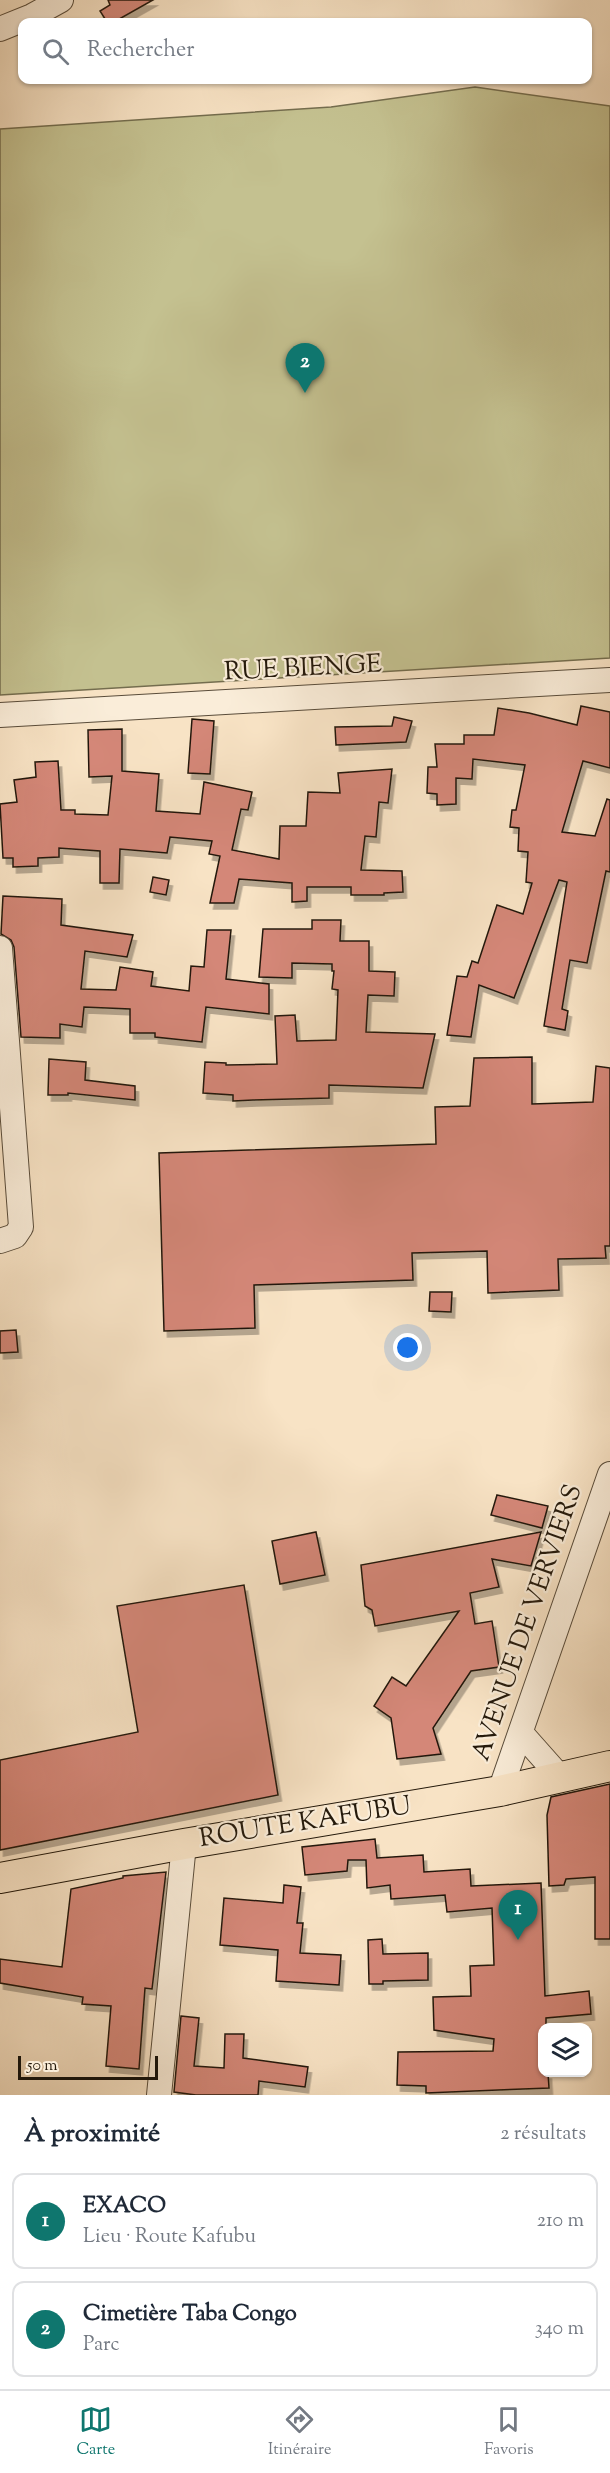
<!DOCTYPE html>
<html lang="fr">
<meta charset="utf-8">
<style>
:root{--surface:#fff;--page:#f6f6f7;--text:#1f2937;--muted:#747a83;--line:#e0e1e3;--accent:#0f766e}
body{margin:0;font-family:"Sorts Mill Goudy",serif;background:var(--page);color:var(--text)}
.controls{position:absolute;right:18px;bottom:18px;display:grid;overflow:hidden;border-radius:12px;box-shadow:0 2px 4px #0004}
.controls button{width:54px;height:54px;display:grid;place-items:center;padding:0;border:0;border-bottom:2px solid var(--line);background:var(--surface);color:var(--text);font:30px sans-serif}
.scale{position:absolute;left:18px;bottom:15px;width:140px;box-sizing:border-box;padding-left:6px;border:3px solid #24190b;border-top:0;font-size:16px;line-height:21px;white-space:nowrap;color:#24190b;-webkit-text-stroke:4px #faedd9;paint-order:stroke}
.you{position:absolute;left:408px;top:1348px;width:21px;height:21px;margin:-15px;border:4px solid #fff;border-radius:50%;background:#1a73e8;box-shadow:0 0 0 9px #1a73e833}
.badge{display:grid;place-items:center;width:39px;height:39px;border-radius:50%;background:var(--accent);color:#fff;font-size:20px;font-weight:700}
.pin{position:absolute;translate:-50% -50px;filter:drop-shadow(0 2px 3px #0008)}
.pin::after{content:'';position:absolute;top:32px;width:21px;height:18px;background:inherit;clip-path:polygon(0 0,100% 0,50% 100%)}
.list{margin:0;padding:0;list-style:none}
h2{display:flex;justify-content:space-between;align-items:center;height:78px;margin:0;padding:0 24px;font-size:26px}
h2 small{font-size:20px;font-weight:400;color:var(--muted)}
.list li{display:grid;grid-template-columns:39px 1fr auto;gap:18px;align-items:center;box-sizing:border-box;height:96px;margin:0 12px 12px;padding:0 12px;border:2px solid var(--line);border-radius:12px}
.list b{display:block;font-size:22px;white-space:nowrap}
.list p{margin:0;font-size:20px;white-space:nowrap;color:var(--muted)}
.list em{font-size:20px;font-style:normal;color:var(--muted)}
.icon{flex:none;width:33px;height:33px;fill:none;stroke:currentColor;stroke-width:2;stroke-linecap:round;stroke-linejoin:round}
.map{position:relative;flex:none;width:610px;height:2095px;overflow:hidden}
.search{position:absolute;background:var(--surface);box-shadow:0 2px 4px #0004;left:18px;right:18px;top:18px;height:66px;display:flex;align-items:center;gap:15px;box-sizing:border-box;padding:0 21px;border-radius:12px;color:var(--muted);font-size:22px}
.sheet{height:294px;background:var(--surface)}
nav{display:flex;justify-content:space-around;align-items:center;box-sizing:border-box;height:84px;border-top:2px solid var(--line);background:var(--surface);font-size:16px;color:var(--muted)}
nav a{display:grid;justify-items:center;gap:3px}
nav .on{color:var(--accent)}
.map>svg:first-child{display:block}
.green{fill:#c4c190;stroke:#746d4e;stroke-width:1.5}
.building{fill:#d48778;stroke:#24190b;stroke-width:1.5;filter:url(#shadow)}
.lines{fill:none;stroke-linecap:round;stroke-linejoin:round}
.minor-casing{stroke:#594c3a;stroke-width:26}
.major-casing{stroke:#24190b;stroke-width:32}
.minor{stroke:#faedd9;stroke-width:24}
.major{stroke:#f8e3c5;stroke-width:30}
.labels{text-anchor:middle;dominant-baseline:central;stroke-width:4.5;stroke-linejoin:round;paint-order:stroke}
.street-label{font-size:26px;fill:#24190b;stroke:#faedd9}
</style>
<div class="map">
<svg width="610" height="2095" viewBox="0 0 610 2095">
<defs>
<filter id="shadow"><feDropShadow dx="3.5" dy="6" stdDeviation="0" flood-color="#0004"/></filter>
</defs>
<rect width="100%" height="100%" fill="#f8e3c5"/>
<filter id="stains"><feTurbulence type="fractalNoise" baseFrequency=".00333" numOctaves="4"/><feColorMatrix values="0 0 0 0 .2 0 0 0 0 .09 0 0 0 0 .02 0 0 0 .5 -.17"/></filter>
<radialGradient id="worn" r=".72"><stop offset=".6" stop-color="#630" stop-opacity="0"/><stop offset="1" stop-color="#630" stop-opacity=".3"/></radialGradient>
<!-- green -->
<path class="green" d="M475 87 610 106V658L0 695V129L331 107Z"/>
<!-- building -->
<g class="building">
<path d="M108 0H153L114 22H107L100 11 110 5Z"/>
<path d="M581 706 610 712V768L583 761 562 832 595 836 607 799 610 800V872L606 871 587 963 570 960 562 1009 568 1011 565 1030 544 1026 567 882 559 880 514 998 479 985 471 1037 447 1035 457 976 467 977 472 961 478 963 497 905 523 914 532 883 526 882 528 852 518 851 519 828 510 827 512 810H516L525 765 473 759 472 779 456 778V804L437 805V794L427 793 428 767H437L435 744H464V735H494L498 708 529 713 577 725Z"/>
<path d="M394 717 412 721 406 742 336 745 335 727 392 726Z"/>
<path d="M192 719 214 721 210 774 188 773Z"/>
<path d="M122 729V771L159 774 156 811 200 814 204 782 252 792 248 810 241 809 232 850 279 859 280 826H306L308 792 340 793 338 773 392 769 388 803 379 802 376 837 365 836 361 870 402 871 403 892 384 893V895H351V887H307V901L292 902V883L239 879 234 903H210L220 856 209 854 212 841 170 837 167 853 120 849 119 883H100V851L59 848V857L38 858V866L13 867V858H3L0 804 17 802 14 780 36 777 35 762 58 761 61 810H75V814L108 815 112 776 89 777 88 730Z"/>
<path d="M153 877 169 880 166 895 150 892Z"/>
<path d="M3 896 62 899 61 925 133 935 127 957 85 951 81 989 116 990 120 967 153 972 151 986 189 991 191 966 204 967 207 930H231L226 979 269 984V1014L206 1007 202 1042 155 1037V1033H130V1009L84 1007 82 1027 60 1024V1038L21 1037 14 947 11 940 1 934Z"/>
<path d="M312 920H341L340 941H369V971L395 972 394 996 368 995 366 1032 435 1034 423 1088 329 1085V1098L253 1100 233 1101V1095L203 1093 205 1062 226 1063V1065L277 1064 275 1016 295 1015 297 1041 336 1040 338 990 332 989 334 971H332V964L292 963V978L259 977 263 929H312Z"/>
<path d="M532 1057V1104L593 1102 596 1066 610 1068V1246H605L606 1258 558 1259 559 1290 488 1293 487 1251 412 1253 413 1280 254 1285 255 1328 164 1331 159 1153 436 1144 435 1107 470 1106 474 1058Z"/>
<path d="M49 1059 86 1062 85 1080 135 1086V1100L68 1093V1095H48Z"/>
<path d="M430 1292H452L451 1312 429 1311Z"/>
<path d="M16 1330 18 1352 0 1353V1331Z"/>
<path d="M497 1495 548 1506 542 1528 491 1515Z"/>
<path d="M316 1532 325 1575 280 1584 272 1541Z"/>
<path d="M541 1532 531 1566 492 1559 499 1587 470 1593 475 1624 492 1621 499 1667 471 1671 433 1728 441 1754 397 1759 391 1718 374 1706 392 1677 406 1686 459 1611 375 1626 372 1610 365 1606 361 1565Z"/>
<path d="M244 1585 278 1795 0 1850V1760L138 1732 117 1606Z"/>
<path d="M610 1784V1939H595V1877L566 1879 564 1885 549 1886 547 1815 551 1797Z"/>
<path d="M375 1839 377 1858 423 1855 424 1872 470 1869 471 1886 541 1883 545 1996 589 1991 591 2014 546 2018V2028H543V2073H548L549 2088 426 2093V2086L397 2085 398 2052 493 2051 494 2039 434 2030 433 1997 471 1996 470 1966 494 1965 492 1908 447 1912 445 1895 391 1899 390 1885 367 1888 366 1860H348L347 1871 305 1875 302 1847Z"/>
<path d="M166 1872 152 1989 145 1988 139 2069 106 2066 111 2006 82 2004 83 1997 0 1983V1959L62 1967 71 1889 123 1878V1876Z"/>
<path d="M284 1885 301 1887 297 1923H303L300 1953 341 1955 339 1985 276 1981 278 1950 220 1945 224 1898 283 1903Z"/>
<path d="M382 1939 383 1954 428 1953V1980L383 1981V1984H369L368 1940Z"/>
<path d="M181 2016 199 2018 194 2066 224 2068 225 2034H244L243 2058 308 2067 305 2087 259 2081 258 2095H196L174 2092Z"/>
</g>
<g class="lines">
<!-- minor casing -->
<g class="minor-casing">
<g id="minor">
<path d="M0 29 32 16 61 0"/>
<path d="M0 715 610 680"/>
<path d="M0 948 21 1227 15 1236 0 1241"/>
<path d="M521 1733 560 1777"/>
<path d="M500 1791 610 1474"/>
<path d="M159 2095 184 1844"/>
</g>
</g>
<!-- major casing -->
<g class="major-casing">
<path id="major" d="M0 1878 184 1844 500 1791 610 1766"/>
</g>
<!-- minor -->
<use href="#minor" class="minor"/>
<!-- major -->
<use href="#major" class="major"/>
</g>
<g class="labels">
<!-- street labels -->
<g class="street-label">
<text transform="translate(303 669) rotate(-3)">RUE BIENGE</text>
<text transform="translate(528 1623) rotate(-71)">AVENUE DE VERVIERS</text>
<text transform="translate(305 1823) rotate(-9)">ROUTE KAFUBU</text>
</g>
</g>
<rect width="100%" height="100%" filter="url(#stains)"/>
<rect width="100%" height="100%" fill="url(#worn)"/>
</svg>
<div class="controls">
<button><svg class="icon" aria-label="layers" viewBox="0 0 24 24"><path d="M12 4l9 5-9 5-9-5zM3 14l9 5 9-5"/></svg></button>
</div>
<div class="scale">50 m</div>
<div class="you"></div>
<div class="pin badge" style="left:518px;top:1940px">1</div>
<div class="pin badge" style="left:305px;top:393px">2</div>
<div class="search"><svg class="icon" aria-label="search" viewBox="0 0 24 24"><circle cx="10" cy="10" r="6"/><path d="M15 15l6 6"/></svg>Rechercher</div>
</div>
<section class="sheet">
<h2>À proximité<small>2 résultats</small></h2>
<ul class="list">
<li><span class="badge">1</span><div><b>EXACO</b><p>Lieu · Route Kafubu</p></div><em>210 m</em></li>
<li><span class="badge">2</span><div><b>Cimetière Taba Congo</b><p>Parc</p></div><em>340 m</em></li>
</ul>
</section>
<nav>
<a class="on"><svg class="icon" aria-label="map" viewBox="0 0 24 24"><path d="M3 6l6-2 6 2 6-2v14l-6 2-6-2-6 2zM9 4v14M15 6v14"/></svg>Carte</a>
<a><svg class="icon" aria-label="directions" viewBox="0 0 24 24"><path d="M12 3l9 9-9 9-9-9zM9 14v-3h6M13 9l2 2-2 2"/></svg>Itinéraire</a>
<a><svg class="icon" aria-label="saved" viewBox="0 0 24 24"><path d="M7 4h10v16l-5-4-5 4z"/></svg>Favoris</a>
</nav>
